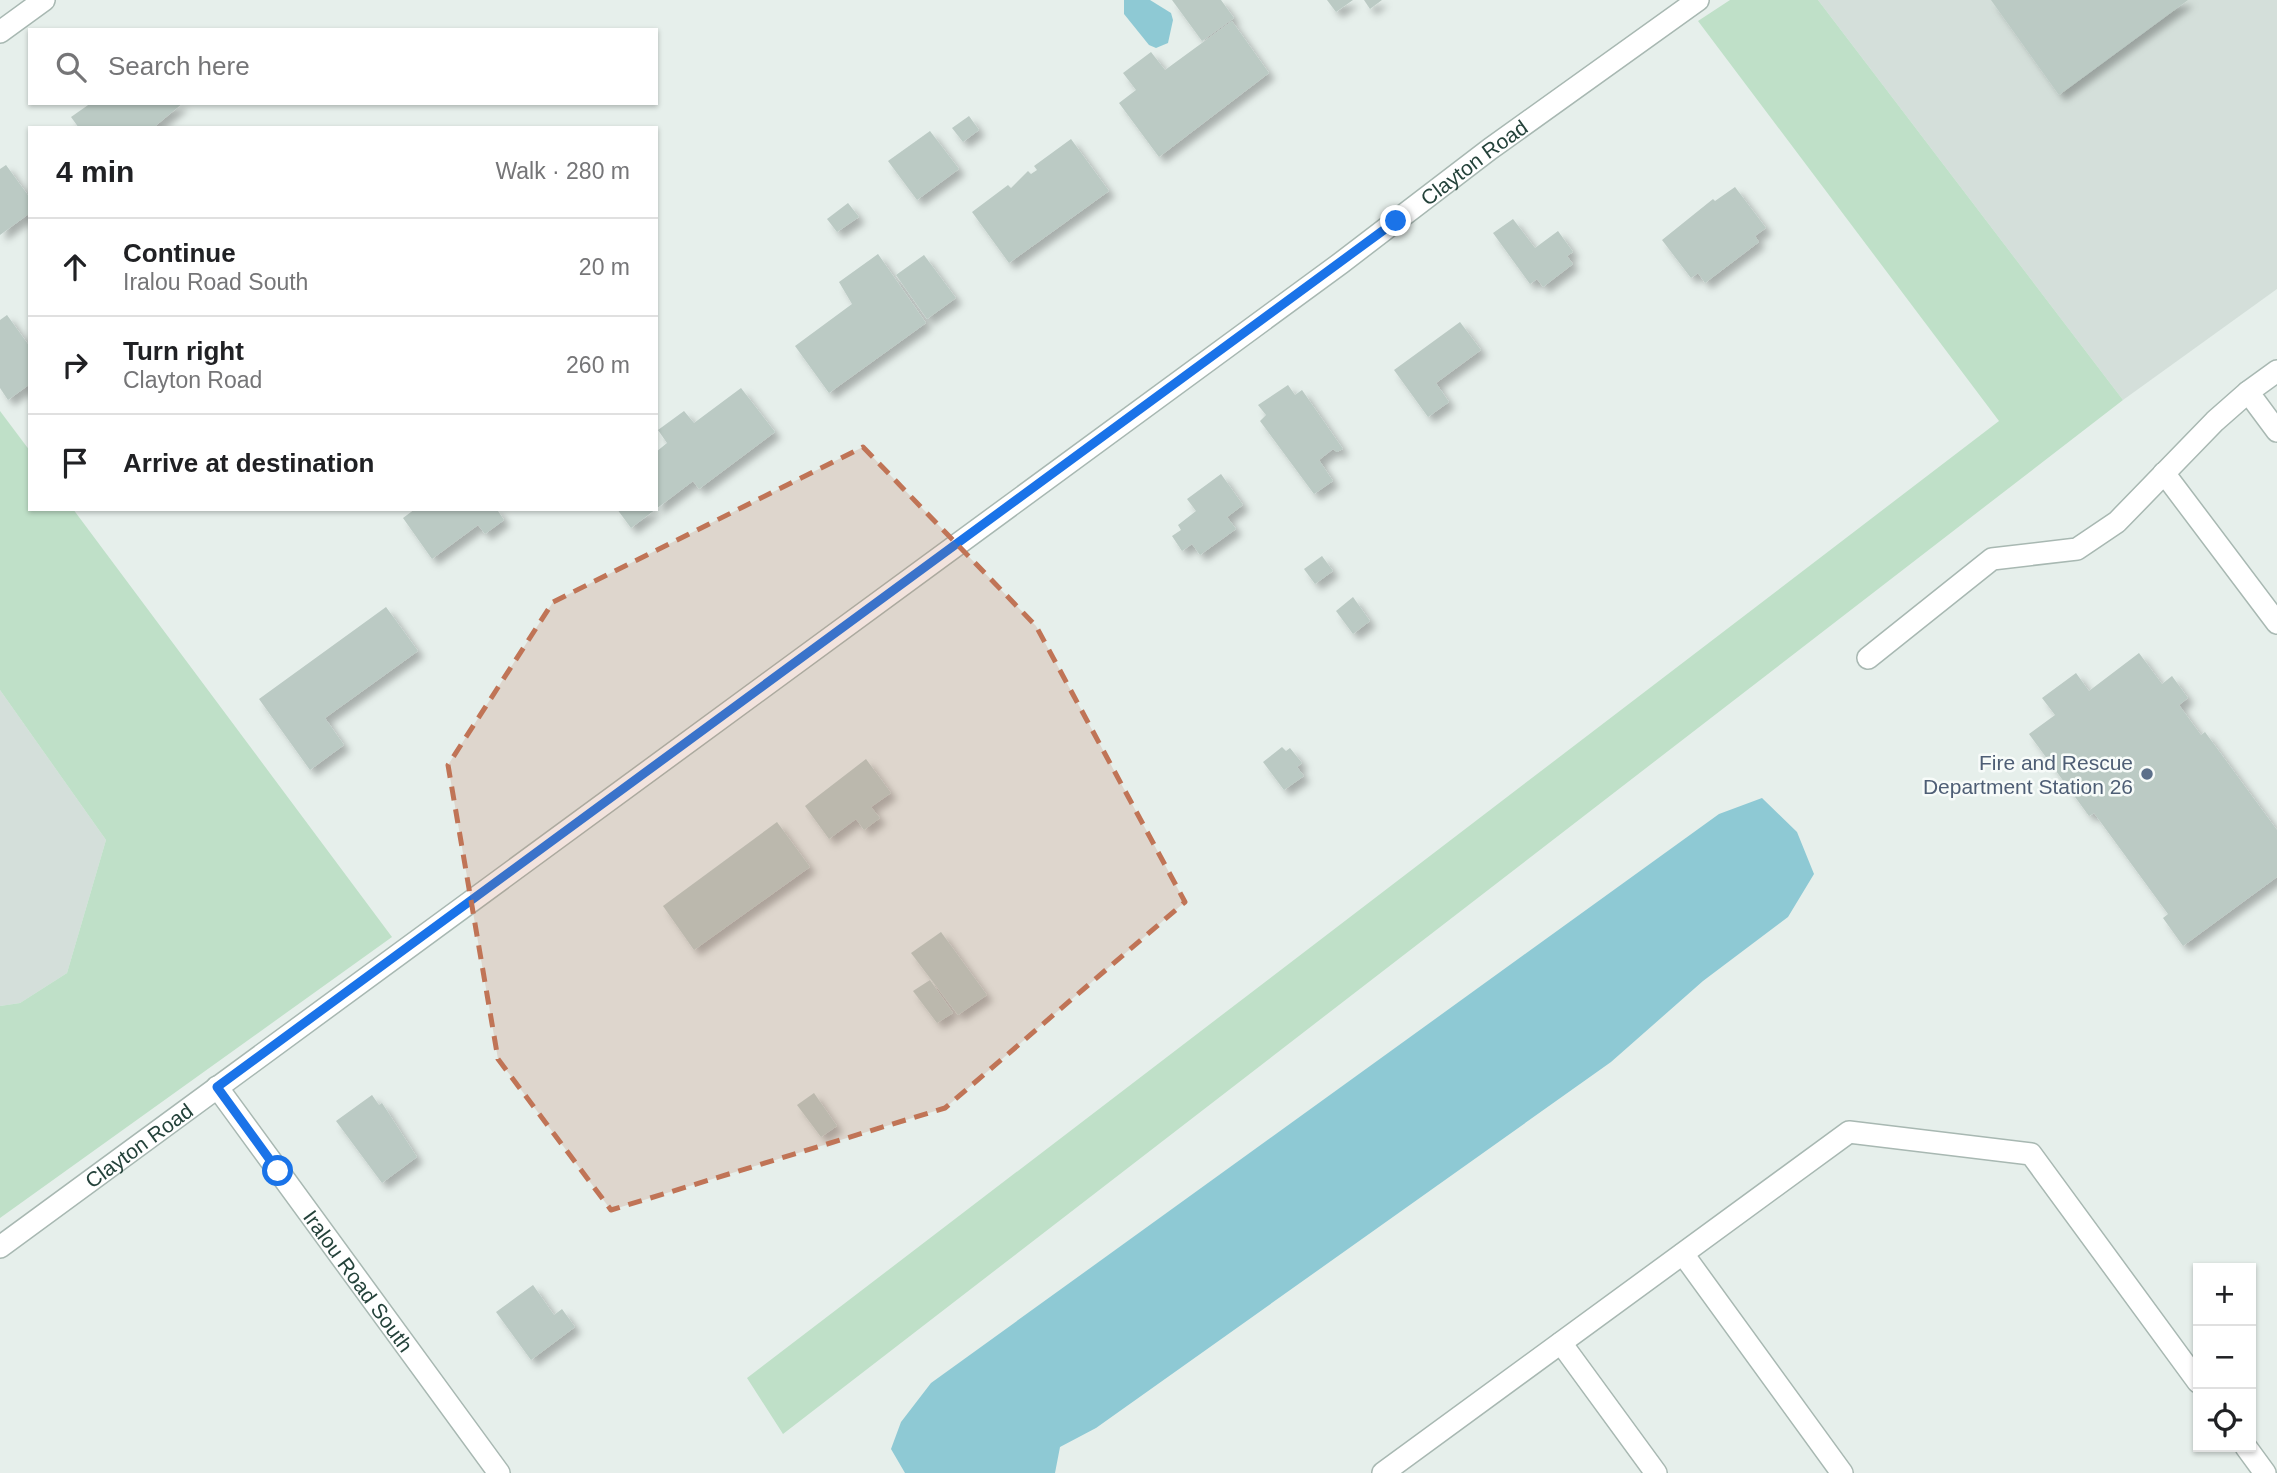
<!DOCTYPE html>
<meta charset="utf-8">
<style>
:root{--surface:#fff;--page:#f6f6f6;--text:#202124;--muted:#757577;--line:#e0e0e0}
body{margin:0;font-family:Arial,sans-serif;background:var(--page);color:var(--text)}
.controls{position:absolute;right:21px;bottom:21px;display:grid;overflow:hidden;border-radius:0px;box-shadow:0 2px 5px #0004}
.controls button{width:63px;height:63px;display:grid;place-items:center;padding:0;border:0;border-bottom:2px solid var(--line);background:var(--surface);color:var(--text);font:35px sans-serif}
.stop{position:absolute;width:21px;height:21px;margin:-16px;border:5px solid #1a73e8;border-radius:50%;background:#fff}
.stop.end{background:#1a73e8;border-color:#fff;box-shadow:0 2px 7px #0008}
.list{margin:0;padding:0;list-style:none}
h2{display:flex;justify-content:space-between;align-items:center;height:91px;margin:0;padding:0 28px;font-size:30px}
h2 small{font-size:23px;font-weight:400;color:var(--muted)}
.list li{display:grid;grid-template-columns:46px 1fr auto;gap:21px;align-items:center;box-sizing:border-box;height:98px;padding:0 28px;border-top:2px solid var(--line)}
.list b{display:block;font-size:26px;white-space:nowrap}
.list p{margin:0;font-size:23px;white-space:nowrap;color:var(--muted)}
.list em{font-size:23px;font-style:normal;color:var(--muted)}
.icon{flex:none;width:38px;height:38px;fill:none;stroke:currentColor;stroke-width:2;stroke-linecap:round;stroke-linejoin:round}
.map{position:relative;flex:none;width:2277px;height:1473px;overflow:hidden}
.search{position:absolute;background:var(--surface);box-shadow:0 2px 5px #0004;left:28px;top:28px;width:630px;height:77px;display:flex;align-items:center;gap:18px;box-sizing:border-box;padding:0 24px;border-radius:0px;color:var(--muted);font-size:26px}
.panel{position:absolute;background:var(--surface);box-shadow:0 2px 5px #0004;left:28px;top:126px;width:630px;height:385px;border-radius:0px}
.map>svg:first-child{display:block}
.built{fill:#d4dfda}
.green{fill:#bfe0c8}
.water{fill:#8ec9d4}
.building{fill:#bbcac4;filter:url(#shadow)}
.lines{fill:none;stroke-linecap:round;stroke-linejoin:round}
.service-casing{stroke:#a8b8b2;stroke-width:24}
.minor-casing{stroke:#a8b8b2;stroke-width:24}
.service{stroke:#fff;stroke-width:21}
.minor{stroke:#fff;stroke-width:21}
.route{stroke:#1a73e8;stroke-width:9}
.marked{fill:#c07456;fill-opacity:0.2;stroke:#c07456;stroke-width:5;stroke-dasharray:14 9;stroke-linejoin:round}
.service-dot{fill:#5c6f8a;stroke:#f7fbf9;stroke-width:2.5}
.labels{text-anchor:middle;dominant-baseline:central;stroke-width:5;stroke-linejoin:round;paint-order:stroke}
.street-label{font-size:21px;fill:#24423a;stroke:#f7fbf9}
.service-label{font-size:21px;fill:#4e5e75;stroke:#f7fbf9;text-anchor:end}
</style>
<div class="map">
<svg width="2277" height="1473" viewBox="0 0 2277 1473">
<defs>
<filter id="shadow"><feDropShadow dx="6" dy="6" stdDeviation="3.5" flood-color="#0004"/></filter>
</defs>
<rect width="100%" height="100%" fill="#e6efeb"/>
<!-- built -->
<g class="built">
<path d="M1818 0H2277V289L2123 400Z"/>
<path d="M0 690 106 840 67 973 20 1003 0 1006Z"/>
</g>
<!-- green -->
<g class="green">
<path d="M1730 0H1818L2123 400 783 1434 747 1378 1999 421 1698 21Z"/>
<path d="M0 411 30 451V509H73L392 937 0 1218V1006L20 1003 67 973 106 840 0 690Z"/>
</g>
<!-- water -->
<g class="water">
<path d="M1124 0H1150L1171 13 1173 20 1168 43 1156 48 1149 45 1124 14Z"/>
<path d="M1762 798 1797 832 1814 874 1788 917 1703 981 1611 1062 1096 1428 1060 1447 1055 1473H905L891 1449 901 1422 931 1383 1719 814Z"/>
</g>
<!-- building -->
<g class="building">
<path d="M1172 0H1221L1234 18 1202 41Z"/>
<path d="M1327 0H1353L1336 12Z"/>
<path d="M1364 0H1382L1370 9Z"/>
<path d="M1991 0H2188L2059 95Z"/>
<path d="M1232 21 1269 73 1159 157 1119 103 1136 90 1123 73 1151 52 1165 70Z"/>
<path d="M91 103H183L153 128H79L71 117Z"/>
<path d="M969 116 979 130 963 142 952 128Z"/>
<path d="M930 131 959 169 917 200 888 161Z"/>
<path d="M1071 139 1109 191 1009 263 972 212 1008 185 1011 188 1028 171 1031 174 1037 170 1034 166Z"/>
<path d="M6 165 30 198V213L0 235V169Z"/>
<path d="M1735 187 1766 228 1755 236 1759 242 1705 283 1698 273 1691 278 1662 240 1713 199 1715 201Z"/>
<path d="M848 203 859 217 837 232 827 219Z"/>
<path d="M1513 219 1535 248 1558 231 1573 252 1567 256 1573 264 1543 287 1537 279 1530 284 1493 233Z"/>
<path d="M878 254 926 323 829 393 795 346 852 304 839 282Z"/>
<path d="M924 255 956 298 927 319 896 275Z"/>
<path d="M7 315 30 347V384L8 400 0 388V320Z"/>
<path d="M1460 322 1481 350 1436 383 1449 402 1428 417 1394 370Z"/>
<path d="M1288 385 1295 395 1302 390 1343 449 1337 452 1333 449 1319 460 1333 481 1314 494 1260 421 1266 415 1258 405Z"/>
<path d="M741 388 775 432 699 489 693 481 656 509V452L667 443 658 430 684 411 694 423Z"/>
<path d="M1221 474 1243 505 1227 517 1236 529 1200 555 1192 544 1182 551 1172 536 1181 530 1178 525 1196 511 1187 499Z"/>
<path d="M415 509H500L498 511 504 520 485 534 478 525 432 559 403 518Z"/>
<path d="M617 509H656L631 528Z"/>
<path d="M1322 556 1333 571 1315 584 1304 569Z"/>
<path d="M1353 597 1370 621 1353 634 1336 611Z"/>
<path d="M386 607 418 651 325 718 344 745 310 770 259 699Z"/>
<path d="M2139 653 2162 684 2172 676 2188 698 2179 705 2201 735 2205 732 2277 830V877L2183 946 2163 918 2168 914 2094 813 2089 816 2029 734 2055 715 2042 698 2076 673 2089 691Z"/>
<path d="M1282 747 1286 751 1290 748 1302 763 1297 767 1304 776 1284 790 1263 762Z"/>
<path d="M866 759 891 793 871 807 880 818 864 830 856 819 829 839 805 806Z"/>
<path d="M777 822 810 867 694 950 663 906Z"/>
<path d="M941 932 987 995 958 1015 911 953Z"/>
<path d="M930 980 953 1013 937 1023 913 991Z"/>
<path d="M814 1093 837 1126 821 1137 797 1105Z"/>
<path d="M372 1095 379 1105 382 1103 417 1157 382 1183 336 1121Z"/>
<path d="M533 1285 554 1315 562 1309 575 1327 531 1360 496 1312Z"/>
</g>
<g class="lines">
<!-- service casing -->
<g class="service-casing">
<g id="service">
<path d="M2277 371 2248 392 2277 431"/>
<path d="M1868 658 1992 559 2077 549 2117 522 2215 421 2248 392"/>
<path d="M1683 1254 1842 1473"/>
<path d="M1561 1343 1656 1473"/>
<path d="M2246 1447 2265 1473"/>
<path d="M1383 1473 1849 1132 2031 1154 2198 1382"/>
</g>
</g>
<!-- minor casing -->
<g class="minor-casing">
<g id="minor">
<path d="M0 32 44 0"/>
<path d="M2164 473 2277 623"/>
<path id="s1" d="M217 1087 499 1473"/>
<path id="s2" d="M0 1247 1341 263 1490 149 1698 0"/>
</g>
</g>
<!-- service -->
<use href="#service" class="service"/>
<!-- minor -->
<use href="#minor" class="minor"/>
</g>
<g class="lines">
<!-- route -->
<path class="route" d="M278 1171 217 1087 1396 221"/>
</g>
<!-- marked area -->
<path class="marked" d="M863 447 1036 626 1185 902 945 1108 611 1210 498 1059 448 765 553 602Z"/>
<!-- markers -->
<circle class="service-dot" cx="2147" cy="774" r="7"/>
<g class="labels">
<!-- street labels -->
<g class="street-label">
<text stroke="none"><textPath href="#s2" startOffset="1830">Clayton Road</textPath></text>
<text stroke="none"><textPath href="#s2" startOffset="172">Clayton Road</textPath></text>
<text stroke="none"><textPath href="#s1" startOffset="240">Iralou Road South</textPath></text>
</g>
<!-- service labels -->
<g class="service-label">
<text x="2133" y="762">Fire and Rescue<tspan x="2133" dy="24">Department Station 26</tspan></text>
</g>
</g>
</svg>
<div class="controls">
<button>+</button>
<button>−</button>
<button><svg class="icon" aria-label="locate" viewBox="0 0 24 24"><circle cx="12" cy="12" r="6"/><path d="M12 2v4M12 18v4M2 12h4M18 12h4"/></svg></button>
</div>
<div class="stop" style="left:278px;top:1171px"></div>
<div class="stop end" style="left:1396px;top:221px"></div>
<div class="search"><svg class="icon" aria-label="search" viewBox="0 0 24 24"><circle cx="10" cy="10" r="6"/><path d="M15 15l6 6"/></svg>Search here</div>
<section class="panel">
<h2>4 min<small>Walk · 280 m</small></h2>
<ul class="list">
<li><svg class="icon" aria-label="ahead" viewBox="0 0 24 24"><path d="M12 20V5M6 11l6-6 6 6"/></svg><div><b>Continue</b><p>Iralou Road South</p></div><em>20 m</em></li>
<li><svg class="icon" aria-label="right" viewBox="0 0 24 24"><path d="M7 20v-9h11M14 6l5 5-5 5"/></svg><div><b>Turn right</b><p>Clayton Road</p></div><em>260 m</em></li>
<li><svg class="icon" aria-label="arrive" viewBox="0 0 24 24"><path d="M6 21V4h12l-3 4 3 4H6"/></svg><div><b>Arrive at destination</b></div></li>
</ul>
</section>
</div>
